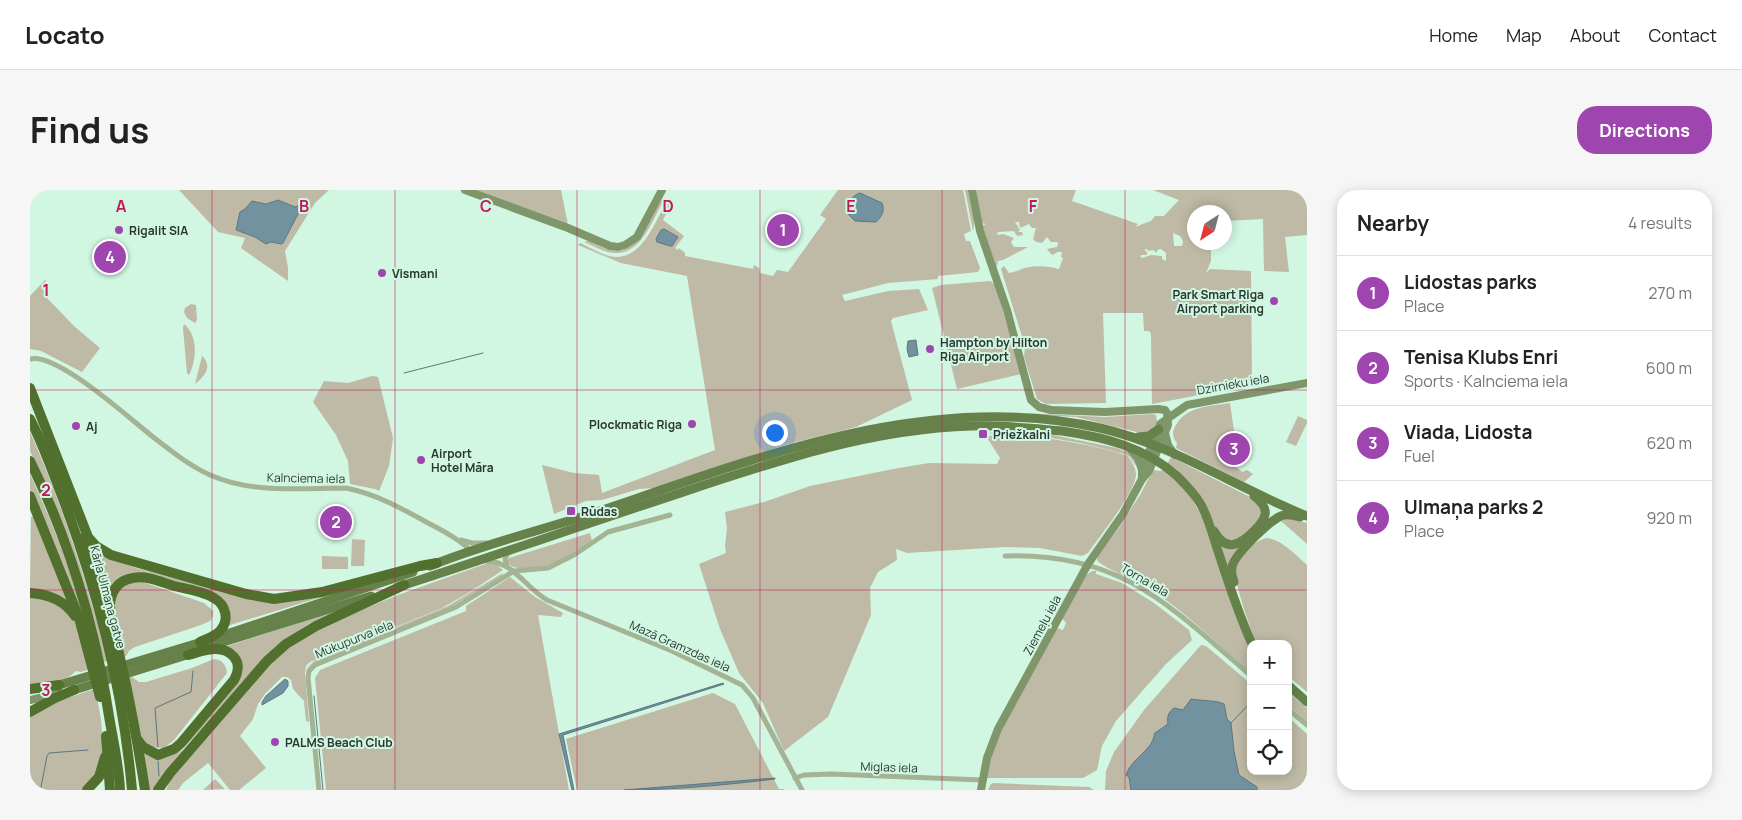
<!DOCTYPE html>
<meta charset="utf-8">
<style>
:root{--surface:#fff;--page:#f6f6f6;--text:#222;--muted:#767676;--line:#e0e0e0;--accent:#9f45af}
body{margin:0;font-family:Manrope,sans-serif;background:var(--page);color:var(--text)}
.controls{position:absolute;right:15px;bottom:15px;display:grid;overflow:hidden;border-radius:10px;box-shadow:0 2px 12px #0003}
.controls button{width:45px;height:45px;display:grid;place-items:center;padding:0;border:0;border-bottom:1px solid var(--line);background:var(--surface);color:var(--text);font:25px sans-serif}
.compass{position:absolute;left:1157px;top:15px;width:45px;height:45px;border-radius:50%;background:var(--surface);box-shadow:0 2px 12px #0003;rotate:216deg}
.you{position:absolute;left:744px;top:242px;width:18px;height:18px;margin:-12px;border:4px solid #fff;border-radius:50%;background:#1a73e8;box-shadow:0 0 0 8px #1a73e833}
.badge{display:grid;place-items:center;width:32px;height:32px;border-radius:50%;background:var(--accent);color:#fff;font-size:16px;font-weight:700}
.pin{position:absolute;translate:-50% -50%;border:2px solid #fff;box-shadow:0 1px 5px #0006}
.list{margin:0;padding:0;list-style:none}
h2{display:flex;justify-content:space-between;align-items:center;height:65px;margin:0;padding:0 20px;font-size:21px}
h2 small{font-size:16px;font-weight:400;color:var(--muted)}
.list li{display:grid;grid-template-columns:32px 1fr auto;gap:15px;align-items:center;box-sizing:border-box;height:75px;padding:0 20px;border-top:1px solid var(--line)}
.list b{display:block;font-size:19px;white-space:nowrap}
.list p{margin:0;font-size:16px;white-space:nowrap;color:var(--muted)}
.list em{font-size:16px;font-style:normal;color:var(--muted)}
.icon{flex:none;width:28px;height:28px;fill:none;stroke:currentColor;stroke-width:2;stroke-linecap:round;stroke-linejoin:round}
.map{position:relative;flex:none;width:1277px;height:600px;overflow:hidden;border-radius:20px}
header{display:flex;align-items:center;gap:30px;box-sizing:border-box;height:70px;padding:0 25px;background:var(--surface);border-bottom:1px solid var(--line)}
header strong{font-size:24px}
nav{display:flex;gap:28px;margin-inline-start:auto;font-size:18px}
.intro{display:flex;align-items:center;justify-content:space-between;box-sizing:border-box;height:120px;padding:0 30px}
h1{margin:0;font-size:35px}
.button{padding:12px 22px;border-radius:20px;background:var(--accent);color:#fff;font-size:18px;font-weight:700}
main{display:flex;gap:30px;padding:0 30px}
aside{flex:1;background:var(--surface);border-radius:20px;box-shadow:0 2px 12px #0003}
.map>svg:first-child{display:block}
.green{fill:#bebaa6;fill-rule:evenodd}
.water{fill:#7292a0;stroke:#5c777e}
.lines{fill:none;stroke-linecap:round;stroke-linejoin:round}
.stream{stroke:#5c777e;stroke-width:1}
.street{stroke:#a3b394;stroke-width:5}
.secondary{stroke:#7f966a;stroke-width:8}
.primary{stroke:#66824a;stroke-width:9}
.highway{stroke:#51702d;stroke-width:10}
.grid{fill:none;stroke:#c2185b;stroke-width:1;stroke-opacity:0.55}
.poi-dot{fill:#9f45af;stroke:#d1f6e2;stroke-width:2}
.labels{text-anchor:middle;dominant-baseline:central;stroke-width:4;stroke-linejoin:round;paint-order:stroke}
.poi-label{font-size:12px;font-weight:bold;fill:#293730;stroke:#d1f6e2;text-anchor:start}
.street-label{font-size:12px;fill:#293730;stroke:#d1f6e2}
.grid-label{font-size:16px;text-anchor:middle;font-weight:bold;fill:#c2185b;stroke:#d1f6e2;stroke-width:4;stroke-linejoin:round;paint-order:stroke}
</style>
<header>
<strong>Locato</strong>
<nav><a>Home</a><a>Map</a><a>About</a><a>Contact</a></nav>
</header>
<div class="intro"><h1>Find us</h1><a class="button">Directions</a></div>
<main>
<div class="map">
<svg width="1277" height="600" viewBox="0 0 1277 600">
<rect width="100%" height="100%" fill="#d1f6e2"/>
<!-- green -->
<g class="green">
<path d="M149 0H299L285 13 255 61 258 78V91L211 58 215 48 188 42ZM246 10 265 17H274L268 24 253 53 250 54 241 52 236 54 225 47 206 40 215 19 224 11 236 14Z"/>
<path d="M443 0H531L538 35Z"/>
<path d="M808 0H933L941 41 934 44 936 51H940L950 78 948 82 908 86V89L858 93 812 105 815 111 858 101 889 99 898 120 863 128 861 131 882 210 826 237 758 254 624 298 609 299 572 310 556 311 524 324 512 275 544 283 569 285 572 303 685 260 657 86 591 73 548 55 550 53C561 58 575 67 587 67 615 66 626 28 638 10 644 16 636 23 633 30L654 46 645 58 648 60 649 58 655 63V66L723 79 724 75 729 78 730 83 743 86 747 80 758 82 796 29 790 25Z"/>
<path d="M935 0H938C941 12 947 29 943 41Z"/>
<path d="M946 0H1046L1042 11 1108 34 1105 37 1121 31 1125 26H1134L1149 10 1123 0H1277V45L1255 47 1259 82 1234 81 1233 29 1195 31 1194 22H1164V52L1181 53V71L1176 83 1180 79 1221 81 1222 195 1122 214 1121 144 1119 141H1114L1113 123H1073L1076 213 1016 214 1007 209 994 167 995 156 971 79 974 76 979 83C985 82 989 80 995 78 1004 75 1020 76 1029 79L1033 68 1031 67 1032 62H1028L1022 65 1017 59 1027 57 1028 52H1021L1017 47 1012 53 1006 52 1003 49 1006 38H1002L999 34 990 38 989 32H985L990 40 988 42H992L993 45 987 46 984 41 968 42 967 45 973 44 984 48 981 52 984 57H998L973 70 968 71 967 76 966 77 952 36 956 34 952 33ZM1143 43 1150 46 1153 51 1152 56H1144ZM1117 59 1118 61 1123 60 1127 63V60L1131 59 1136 63V71L1132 69V66L1121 65 1112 68 1110 66 1112 65H1117V62L1114 60Z"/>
<path d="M631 8H635C624 26 613 62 588 63 577 64 564 56 554 52L558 51C567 55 577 61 588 61 609 60 622 25 631 8Z"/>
<path d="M16 89 14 105 45 137 70 158 52 182 11 161 0 159V106Z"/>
<path d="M960 91 965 94 991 184 927 199 902 98 911 95Z"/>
<path d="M161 114 166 115 167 130 165 133 157 128 154 122 155 118Z"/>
<path d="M154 134C168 146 167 169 159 185L157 183 153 138Z"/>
<path d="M172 166C183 176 175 186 165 194Z"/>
<path d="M342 186 348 187 363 248 359 276 349 301 345 299 320 294 318 271 306 245 283 212 294 191 318 193Z"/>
<path d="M1200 213 1204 241C1201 247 1195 253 1192 258 1188 267 1207 276 1212 282L1217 280 1223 284 1214 292 1146 258 1147 253C1142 247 1142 241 1146 235 1156 216 1182 216 1200 213Z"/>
<path d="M992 223 1075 227 1122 224 1126 225 1127 231 1122 241 1111 243 1046 227 1006 225Z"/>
<path d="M1268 226 1277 230V233L1266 256 1256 252Z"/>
<path d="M982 241 1023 245 1087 258 1100 263 1109 275H1105L1100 267 1094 264 1055 254 1016 247 956 243Z"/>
<path d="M0 242C33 316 57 393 78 471L74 472 21 305 0 261Z"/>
<path d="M982 245C1021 248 1060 254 1098 266 1101 271 1106 278 1106 284 1106 302 1069 347 1058 363L1052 366 1010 358 975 357 877 363 866 359 867 370 848 382 840 398 841 425 798 527 754 561 733 513 709 483 690 439 669 374 696 363 695 356 697 339 695 322 734 312 780 296 863 279 899 273 967 274 970 268 956 246Z"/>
<path d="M1141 267 1224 309 1230 313 1233 327 1211 350 1196 351 1188 343 1178 320 1137 274Z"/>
<path d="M1134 279 1147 290 1160 305 1173 329 1221 457V483C1187 454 1155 421 1117 397 1107 391 1071 377 1067 370L1068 365 1088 339 1110 305 1123 280 1130 281Z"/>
<path d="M0 284C22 332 42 381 55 433L0 299Z"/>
<path d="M4 326 38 410 24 403 0 399 1 327Z"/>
<path d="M1259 328 1277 333V354L1251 331Z"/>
<path d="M560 343 562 351C540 366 509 387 481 376L477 371 479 368Z"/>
<path d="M1237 348C1253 350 1265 365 1277 375V502L1258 486V454H1227C1222 444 1201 384 1205 375 1209 364 1226 350 1237 348Z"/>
<path d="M322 349 335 350 334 376H321Z"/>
<path d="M1190 352 1210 355 1197 379Z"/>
<path d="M65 363 106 378 211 407 311 401 197 436V418L114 384 77 404Z"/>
<path d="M292 366 318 367V379H292Z"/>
<path d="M458 373 466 374 473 380 440 402 412 418 280 472 276 476 275 483 279 532 276 531 274 511 263 499 261 490 257 487H252L235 504 228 514 223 529 210 546 236 578 209 600H200L178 573 153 593 148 600H136L142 587 236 477 255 459 302 432 368 405Z"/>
<path d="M1062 381H1066V384L1092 393 1124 413 1159 440 1162 450 1136 474 1086 531 1072 556 1067 580 1053 588H956C966 537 1002 484 1027 438L1033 440 1036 433 1032 428 1055 386Z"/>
<path d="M473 383 472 386 428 413 409 423 284 473 279 477 276 484 278 477 284 471 418 416Z"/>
<path d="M480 387 505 407 533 423 531 427 508 425 539 600H296L285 488 290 480 436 421V416Z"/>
<path d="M110 391 174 413 183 421V426L180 431 171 435 105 457 99 461 96 466 91 467 84 431V406L96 393Z"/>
<path d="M0 407C8 408 20 409 27 413 49 426 54 456 61 479L51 482 46 481C35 493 15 493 0 496Z"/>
<path d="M319 417 279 434 250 453 153 559 122 600H117L112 560 138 565 210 486 197 456Z"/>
<path d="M1171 455 1176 456 1221 494V581H1258V527L1277 544V600H1075L1076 581 1084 562 1114 520Z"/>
<path d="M184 469C192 470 196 474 197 483L144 550 134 558 119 557 110 548 97 489 102 487 109 492H116L162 478Z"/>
<path d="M65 499 71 529 73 557 69 578 58 595 51 600H2L0 598V526L19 514Z"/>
<path d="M1258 502 1277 518V532L1258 515Z"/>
<path d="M683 503 705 514 749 599H754L755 600H547L536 549Z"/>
<path d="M185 589 195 599 173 600Z"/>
<path d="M963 593 1059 597 1064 600H958L960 595Z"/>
</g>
<!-- water -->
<g class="water">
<path d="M830 3 852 13C855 21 852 26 846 32L825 31 817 23C819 14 820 6 830 3Z"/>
<path d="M248 10 265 17 272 14 274 17 268 24 253 53 251 54 241 52 236 54 225 47 206 40 210 22 215 19 222 11 236 14Z"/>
<path d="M634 39 648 47 642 56H640L627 52 626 49 631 40Z"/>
<path d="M886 150 888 165 879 167 877 159 878 151Z"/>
<path d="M255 489 258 491V496L253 503 232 515V512L236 506Z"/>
<path d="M693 493 694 494 533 545 544 600H542L529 544Z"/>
<path d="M1161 509C1171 511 1186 510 1194 514L1197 529 1201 533 1204 561 1209 585 1227 597V600H1101L1099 587 1096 585C1102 567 1122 562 1125 543L1138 534C1137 526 1138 523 1144 518L1153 520Z"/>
<path d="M745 588V589C695 595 644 600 594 600Z"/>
</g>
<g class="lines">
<!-- stream -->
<g class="stream">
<path d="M374 183 453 163"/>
<path d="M284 506 293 600"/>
<path d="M1201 533 1221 512"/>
<path d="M128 557 125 518 161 502 163 481"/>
<path d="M128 571 129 586"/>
<path d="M11 597 17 566 19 563 58 560"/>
</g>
<!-- street -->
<g class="street">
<path d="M0 169C27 162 100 229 123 247 141 261 160 276 180 285 223 304 271 298 316 298 346 304 371 318 398 333 412 340 425 347 437 357L436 362"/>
<path d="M431 350 442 353H457"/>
<path d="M975 366C1091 362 1140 416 1221 486"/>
<path d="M456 371C483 371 496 398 517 410L642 461 712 495 723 508 772 600"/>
<path d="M477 376 475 369 479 361"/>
<path d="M1258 519 1277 535"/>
<path d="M765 588 774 585 802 584 952 590"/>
<path d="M289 600 278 488 279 481 285 475 426 417 484 381 518 378 544 365 578 342 640 325"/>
</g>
<!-- secondary -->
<g class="secondary">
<path d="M435 0 538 38 580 56 588 57 595 55 607 47 632 0"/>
<path d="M942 0 950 41 977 120 1001 210 1009 217 1021 220 1075 222 1128 219 1135 220 1137 223 1138 235 1119 281 1112 289 1093 324 1058 374 968 539 957 568 951 600"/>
<path d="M1135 243 1138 255 1145 265"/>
<path d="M1100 259 1108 268 1112 280"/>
<path d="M1112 289V280L1130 234 1157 215 1277 193"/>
<path d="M0 510 30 503"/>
</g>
<!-- primary -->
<g class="primary">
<path d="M1108 247 1119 246 1129 239"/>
<path d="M1184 341C1196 363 1210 355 1224 341 1237 328 1241 319 1224 306"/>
<path d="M400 376C454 354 512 340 567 322 726 268 899 199 1070 238 1141 254 1209 299 1277 326"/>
<path d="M1204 392C1202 387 1201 382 1202 377 1204 365 1239 331 1251 326 1257 323 1263 325 1270 327"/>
<path d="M368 397C449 371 530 343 611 316 718 281 828 239 942 236 972 235 1002 238 1032 241 1074 247 1115 257 1147 286 1155 294 1164 303 1170 313 1179 328 1183 347 1189 364 1199 395 1209 425 1222 454"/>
<path d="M177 457 341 406"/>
<path d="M29 495 185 448 383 382"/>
<path d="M1258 495 1277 512"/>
<path d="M44 500 163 463"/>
</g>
<!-- highway -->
<g class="highway">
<path d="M0 198 58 347 66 356 81 365 216 404 244 409 292 402 390 376 407 373"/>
<path d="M0 229C13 254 22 280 32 306 68 401 93 499 102 600"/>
<path d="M0 271C41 354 66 441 80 532 84 555 89 577 90 600"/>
<path d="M0 306 49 428 70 507"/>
<path d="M55 347C64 374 73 400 80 427 95 484 106 542 115 600"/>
<path d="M0 403C18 404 35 411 45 426"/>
<path d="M80 419C79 404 87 390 103 388 116 385 131 392 144 396 157 399 173 401 184 408 196 415 200 430 190 441 185 446 177 449 170 452"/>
<path d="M0 499 29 495"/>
<path d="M0 522 25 508 44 500"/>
<path d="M76 546 80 600"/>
<path d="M107 549 113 557 128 565 144 559 151 553 204 490C208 483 210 474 204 467 192 453 173 461 158 465"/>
<path d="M57 600 69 587 75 567"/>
<path d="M128 600 140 583 237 471 256 454 286 436 374 395"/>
</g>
</g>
<!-- grid -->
<path class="grid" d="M182 0V600M365 0V600M547 0V600M730 0V600M912 0V600M1095 0V600M0 200H1277M0 400H1277"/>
<!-- markers -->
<g class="poi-dot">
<circle cx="89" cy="40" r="5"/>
<circle cx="352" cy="83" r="5"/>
<circle cx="1244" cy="111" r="5"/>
<circle cx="900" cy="159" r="5"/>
<circle cx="662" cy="234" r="5"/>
<circle cx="46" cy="236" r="5"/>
<rect x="948" y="239" width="10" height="10" rx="2.5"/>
<circle cx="391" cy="270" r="5"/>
<rect x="536" y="316" width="10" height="10" rx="2.5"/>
<circle cx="245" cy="552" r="5"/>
</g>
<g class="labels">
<!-- poi labels -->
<g class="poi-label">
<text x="99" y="40">Rigalit SIA</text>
<text x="362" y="83">Vismani</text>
<text x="1234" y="104" text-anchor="end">Park Smart Riga<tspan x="1234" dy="14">Airport parking</tspan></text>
<text x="910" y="152">Hampton by Hilton<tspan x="910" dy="14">Riga Airport</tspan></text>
<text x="652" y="234" text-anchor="end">Plockmatic Riga</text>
<text x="56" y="236">Aj</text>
<text x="963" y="244">Priežkalni</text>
<text x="401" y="263">Airport<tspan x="401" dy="14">Hotel Māra</tspan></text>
<text x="551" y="321">Rūdas</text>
<text x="255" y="552">PALMS Beach Club</text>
</g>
<!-- street labels -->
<g class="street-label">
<text transform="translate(1203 194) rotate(-10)">Dzirnieku iela</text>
<text transform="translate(276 288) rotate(1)">Kalnciema iela</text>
<text transform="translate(1115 390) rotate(30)">Torņa iela</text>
<text transform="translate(78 407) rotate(75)">Kārļa Ulmaņa gatve</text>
<text transform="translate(1012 435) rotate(-62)">Ziemeļu iela</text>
<text transform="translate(324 449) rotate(-22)">Mūkupurva iela</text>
<text transform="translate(650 456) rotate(24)">Mazā Gramzdas iela</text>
<text transform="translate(859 577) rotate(2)">Miglas iela</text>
</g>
</g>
<g class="grid-label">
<text x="91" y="22">A</text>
<text x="274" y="22">B</text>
<text x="456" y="22">C</text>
<text x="638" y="22">D</text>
<text x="821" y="22">E</text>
<text x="1003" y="22">F</text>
<text x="16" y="106">1</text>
<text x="16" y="306">2</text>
<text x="16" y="506">3</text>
</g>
</svg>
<div class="controls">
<button>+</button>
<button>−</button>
<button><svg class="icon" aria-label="locate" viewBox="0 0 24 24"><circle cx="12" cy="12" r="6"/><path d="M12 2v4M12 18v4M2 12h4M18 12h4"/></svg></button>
</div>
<svg class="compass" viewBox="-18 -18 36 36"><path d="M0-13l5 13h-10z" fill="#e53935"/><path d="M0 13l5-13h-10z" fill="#767676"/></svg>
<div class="you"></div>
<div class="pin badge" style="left:753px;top:40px">1</div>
<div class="pin badge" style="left:306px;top:332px">2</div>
<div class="pin badge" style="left:1204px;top:259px">3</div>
<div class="pin badge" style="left:80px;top:67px">4</div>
</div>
<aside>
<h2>Nearby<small>4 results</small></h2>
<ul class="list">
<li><span class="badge">1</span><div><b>Lidostas parks</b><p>Place</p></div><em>270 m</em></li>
<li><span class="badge">2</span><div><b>Tenisa Klubs Enri</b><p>Sports · Kalnciema iela</p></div><em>600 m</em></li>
<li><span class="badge">3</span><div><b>Viada, Lidosta</b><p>Fuel</p></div><em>620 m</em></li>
<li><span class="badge">4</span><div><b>Ulmaņa parks 2</b><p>Place</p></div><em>920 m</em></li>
</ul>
</aside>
</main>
